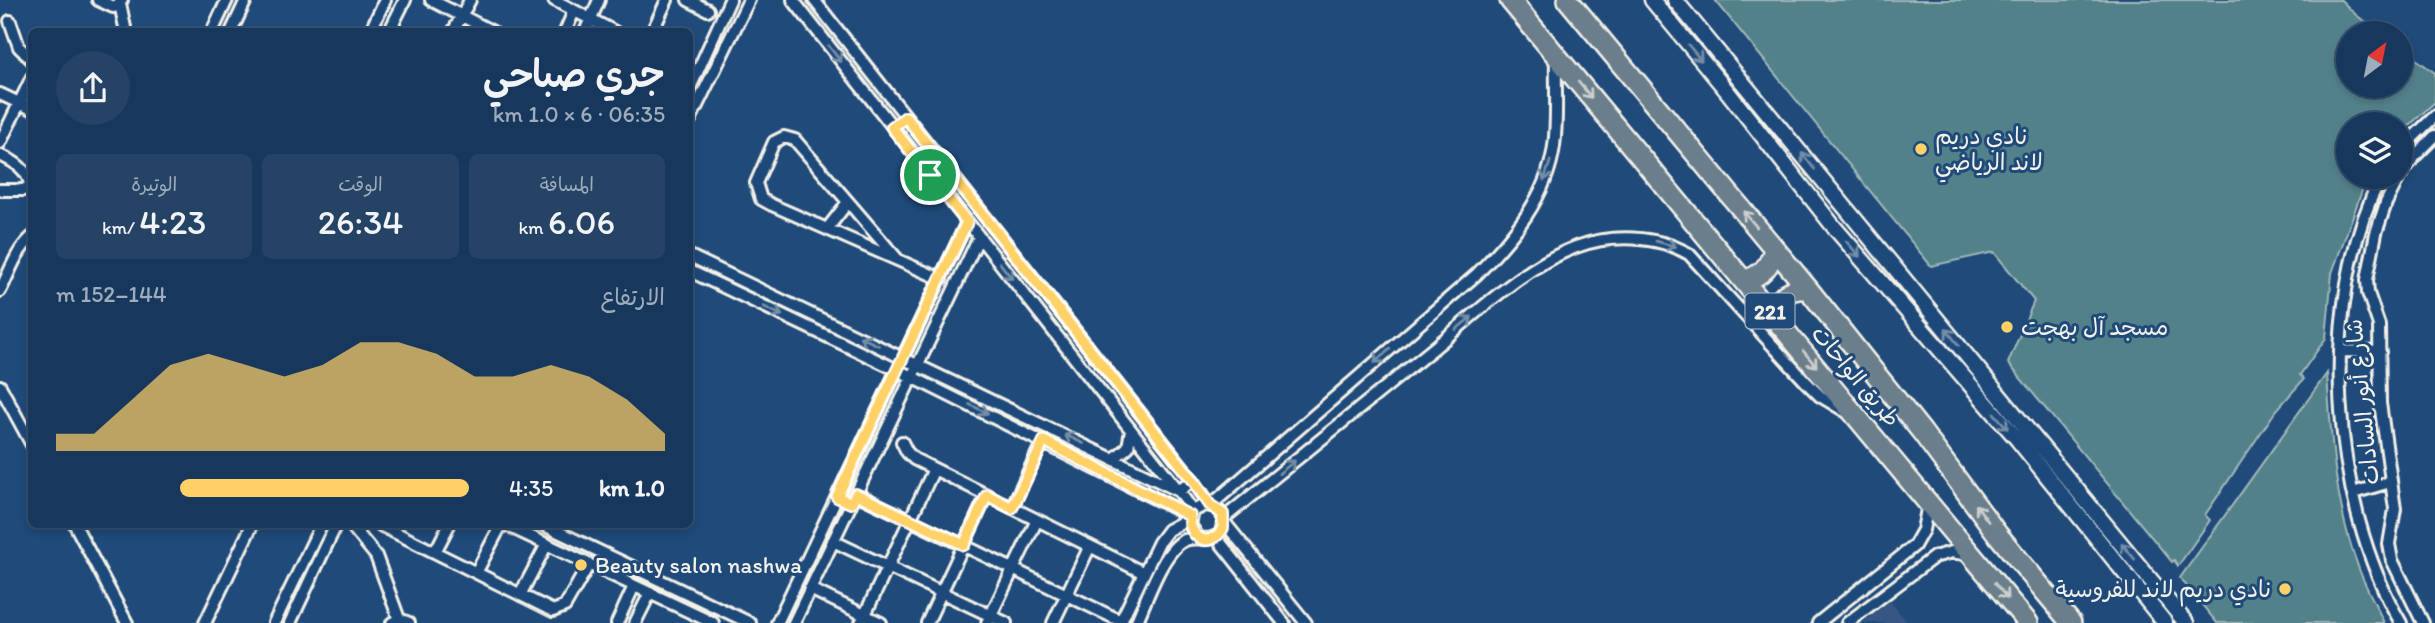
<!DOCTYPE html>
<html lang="ar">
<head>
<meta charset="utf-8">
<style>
  body { margin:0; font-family:Itim,"Playpen Sans Arabic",sans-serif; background:#244365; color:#f1f3f6; direction:rtl; height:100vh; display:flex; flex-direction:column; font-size:26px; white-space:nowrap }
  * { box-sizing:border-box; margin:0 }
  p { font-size:23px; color:#9eacbb }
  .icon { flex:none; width:38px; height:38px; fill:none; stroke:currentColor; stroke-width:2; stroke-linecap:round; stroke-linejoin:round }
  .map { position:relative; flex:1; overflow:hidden; direction:ltr }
  .sheet { position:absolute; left:28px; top:28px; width:665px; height:500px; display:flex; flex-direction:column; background:#17385c; border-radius:10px; box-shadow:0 4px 10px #0003,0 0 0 2px #365272; direction:rtl }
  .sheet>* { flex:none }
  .needle { width:46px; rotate:32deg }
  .fabs { position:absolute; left:2336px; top:21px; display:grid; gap:14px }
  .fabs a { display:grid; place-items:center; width:77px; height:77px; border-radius:50%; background:#17385c; box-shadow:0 4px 10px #0003,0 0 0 2px #365272; font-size:35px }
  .pin { position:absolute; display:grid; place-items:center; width:60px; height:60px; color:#fff; margin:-30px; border:4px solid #fff; border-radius:50%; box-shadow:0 2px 7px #0007 }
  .round { display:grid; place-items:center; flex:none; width:74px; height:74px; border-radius:37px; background:#244365 }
  .headline { display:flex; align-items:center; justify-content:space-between; height:119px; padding:0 28px }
  h1 { font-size:38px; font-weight:600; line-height:52px }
  .figures { display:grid; grid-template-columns:repeat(3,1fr); gap:10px; height:119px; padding:7px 28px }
  .figures div { display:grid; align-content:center; border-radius:10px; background:#244365; text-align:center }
  .figures b { font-size:35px; font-weight:600 }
  .figures small { font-size:19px; font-weight:400 }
  .figures p { font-size:19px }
  .chart { height:196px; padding:14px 28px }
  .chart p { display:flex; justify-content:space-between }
  .chart svg { width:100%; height:126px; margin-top:7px; fill:#ffd166; opacity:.7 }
  ul { padding:0 28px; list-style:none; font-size:23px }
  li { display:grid; grid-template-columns:112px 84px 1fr; align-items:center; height:52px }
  li i { height:18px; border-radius:9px; background:#ffd166 }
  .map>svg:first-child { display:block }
  .built { fill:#375784 }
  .green { fill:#52818a; stroke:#a3b9b9; stroke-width:2 }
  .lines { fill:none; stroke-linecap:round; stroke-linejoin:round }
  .street-casing { stroke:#f4f1e8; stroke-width:16 }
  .secondary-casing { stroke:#f4f1e8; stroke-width:19 }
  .highway-casing { stroke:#f4f1e8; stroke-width:24 }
  .street { stroke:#1f4a7a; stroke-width:10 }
  .secondary { stroke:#1f4a7a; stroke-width:14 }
  .highway { stroke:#6b7e8b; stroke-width:19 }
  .oneway { stroke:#748da6 }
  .oneway2 { stroke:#cbcecc }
  .route-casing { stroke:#fff; stroke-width:14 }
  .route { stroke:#ffd166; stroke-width:9 }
  .poi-dot { fill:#ffd166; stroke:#1f4a7a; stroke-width:2.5 }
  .labels { text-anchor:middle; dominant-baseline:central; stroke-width:6; stroke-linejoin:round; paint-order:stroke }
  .shield { fill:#1f4a7a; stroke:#b4bfc7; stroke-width:2 }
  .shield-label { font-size:21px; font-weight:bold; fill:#f4f1e8 }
  .poi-label { font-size:23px; fill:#f4f1e8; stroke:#1f4a7a; text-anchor:start }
  .street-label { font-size:23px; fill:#f4f1e8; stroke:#1f4a7a }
</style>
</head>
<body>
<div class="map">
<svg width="2435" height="623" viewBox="0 0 2435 623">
  <rect width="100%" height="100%" fill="#1f4a7a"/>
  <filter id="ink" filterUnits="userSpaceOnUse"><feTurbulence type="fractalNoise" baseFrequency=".0143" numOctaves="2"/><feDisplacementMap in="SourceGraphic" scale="14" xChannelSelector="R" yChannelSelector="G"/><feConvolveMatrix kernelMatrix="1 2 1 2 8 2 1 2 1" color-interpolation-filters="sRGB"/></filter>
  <g filter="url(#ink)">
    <path class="built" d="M1890,601L1908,623H1863Z"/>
    <path class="green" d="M1715,0H2341L2356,15L2381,33H2348V86H2401V48L2435,73V102L2401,133V124H2348V177H2367L2332,273L2326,338L2300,375L2304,379L2275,412L2205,515L2210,520L2178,566L2174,560L2172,562L2008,363L2034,301L1994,252L1931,266Z
      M2327,373C2331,439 2335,507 2359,569C2366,588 2376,605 2384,623H2217L2180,578Z"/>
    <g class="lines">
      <g class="street-casing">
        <path id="street" d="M98,0L113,7L118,5L122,0
          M431,0L493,32
          M554,0L615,32
          M688,0L708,10
          M793,0L1179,491L1193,511
          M814,0L1193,480L1210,505
          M120,4L126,32
          M10,21L19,47L32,60
          M212,32L227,0
          M231,32L246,0
          M370,32L385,0
          M389,32L405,0
          M453,32L470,0
          M565,32L574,11
          M585,32L599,0
          M652,32L667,0
          M690,88L730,0
          M0,94L32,109
          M690,120L749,0
          M0,143L32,77
          M2401,149L2435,116
          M0,155C13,161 28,169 30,185L24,190H0
          M2401,174L2416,155L2435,136
          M2381,177C2317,303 2330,502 2401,623
          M2399,177L2386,203L2376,233L2367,280L2368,293L2379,325L2380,403L2395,509L2389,544L2392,560L2423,623
          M827,229L848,202
          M690,256L1179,491L1193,480
          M898,260L795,140L784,137L774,142L756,183L761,199L772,205L941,279
          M690,271L912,377L1190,516
          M0,291C10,272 15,252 32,237
          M2340,351L2380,352
          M0,386L32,445
          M902,442L907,452L914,459L1144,573
          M1115,458L1128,447L1131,430
          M2353,493L2390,482
          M856,494L1121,621
          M1211,505L1477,274C1512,238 1547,198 1554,146C1558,118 1555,87 1556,58
          M1012,507L1043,441
          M1224,518C1294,461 1364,405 1434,348C1478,312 1523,267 1576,247C1611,234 1657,235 1689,254L1807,383L1820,396L1845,411
          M1225,523L1306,623
          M75,525L127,623
          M351,525L376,556L399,619
          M380,525L553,611L565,606L589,564
          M506,525L713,623
          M544,525L750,623
          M1216,537L1284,623
          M833,541L1006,623
          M435,552L449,525
          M476,573L501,525
          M810,589L881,623
          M520,595L547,544
          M205,623L252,525
          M274,623L321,525
          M290,623L336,525
          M392,623L399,619L409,623
          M617,623L634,586
          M635,623L650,593
          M777,623L967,222
          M794,623L979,237
          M861,623L934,469
          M927,623L987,495
          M987,623L1037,520
          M1053,623L1090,546
          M1120,623L1159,542L1168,530L1190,518
          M1136,623C1146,602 1163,549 1185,540C1198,535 1209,544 1221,533L1224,518L1216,507L1205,505L1193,511L1190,525L1198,537
          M1818,623L1914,546L1923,530L1928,504
          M1847,623L1934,557L1952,552L1968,555"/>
      </g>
      <g class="secondary-casing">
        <path id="secondary" d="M1652,0L1727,91L1834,227L2018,440L2165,623
          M1675,0L2186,623"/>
      </g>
      <g class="highway-casing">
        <path id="highway" d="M1510,0L2028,623
          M1568,0L1808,289L1922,432L1998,535L2071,623
          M1745,280C1762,276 1771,265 1774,248
          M1775,317C1777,297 1789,287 1808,289"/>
      </g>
      <use href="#street" class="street"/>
      <use href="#secondary" class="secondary"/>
      <use href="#highway" class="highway"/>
    </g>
    <defs><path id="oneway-shaft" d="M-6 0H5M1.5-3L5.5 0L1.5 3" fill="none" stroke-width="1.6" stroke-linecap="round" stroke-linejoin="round" transform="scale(1.75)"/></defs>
    <g class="oneway">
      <use href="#oneway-shaft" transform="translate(1695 53) rotate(50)"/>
      <use href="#oneway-shaft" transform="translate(835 54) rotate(52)"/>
      <use href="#oneway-shaft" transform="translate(1808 161) rotate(-129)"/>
      <use href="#oneway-shaft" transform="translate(1547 171) rotate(108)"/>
      <use href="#oneway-shaft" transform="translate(1666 244) rotate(16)"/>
      <use href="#oneway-shaft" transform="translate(1853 249) rotate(49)"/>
      <use href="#oneway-shaft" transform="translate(1006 271) rotate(52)"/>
      <use href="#oneway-shaft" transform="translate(773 311) rotate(25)"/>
      <use href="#oneway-shaft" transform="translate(1464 323) rotate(-39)"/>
      <use href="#oneway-shaft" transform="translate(1952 337) rotate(-129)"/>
      <use href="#oneway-shaft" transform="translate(869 341) rotate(-155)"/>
      <use href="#oneway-shaft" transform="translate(1382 356) rotate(139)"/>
      <use href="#oneway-shaft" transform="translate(979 409) rotate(26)"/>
      <use href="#oneway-shaft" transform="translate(2001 421) rotate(49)"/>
      <use href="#oneway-shaft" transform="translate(1074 439) rotate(-154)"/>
      <use href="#oneway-shaft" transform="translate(1287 467) rotate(-39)"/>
      <use href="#oneway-shaft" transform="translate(2128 551) rotate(-129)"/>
    </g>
    <g class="oneway2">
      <use href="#oneway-shaft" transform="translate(1585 90) rotate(50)"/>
      <use href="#oneway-shaft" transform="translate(1750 219) rotate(-130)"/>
      <use href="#oneway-shaft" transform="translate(1810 359) rotate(50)"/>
      <use href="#oneway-shaft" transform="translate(1982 513) rotate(-126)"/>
      <use href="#oneway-shaft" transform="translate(2001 591) rotate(50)"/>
    </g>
  </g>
  <g class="lines" filter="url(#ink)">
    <g class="route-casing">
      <path id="route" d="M906,117L1193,480L1210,505L1223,514V528C1211,550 1188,539 1190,516L1044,441L1012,508L987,495L964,545L856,494L851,503L837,497L967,222L892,127Z"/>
    </g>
    <use href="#route" class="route"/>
  </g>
  <g class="poi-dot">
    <circle cx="1921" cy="149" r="7"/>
    <circle cx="2007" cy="327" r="7"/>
    <circle cx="581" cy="565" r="7"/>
    <circle cx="2285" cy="589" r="7"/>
  </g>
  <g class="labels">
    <rect class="shield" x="1745.5" y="293.5" width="49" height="35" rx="5"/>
    <g class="shield-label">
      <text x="1770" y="311">221</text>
    </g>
    <g class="poi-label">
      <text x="1935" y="136">نادي دريم<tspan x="1935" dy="26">لاند الرياضي</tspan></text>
      <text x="2021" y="327">مسجد آل بهجت</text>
      <text x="595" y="565">Beauty salon nashwa</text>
      <text x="2271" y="589" text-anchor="end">نادي دريم لاند للفروسية</text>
    </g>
    <g class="street-label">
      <text transform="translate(1856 376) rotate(50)">طريق الواحات</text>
      <text transform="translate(2362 402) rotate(-96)">شارع أنور السادات</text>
    </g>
  </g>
</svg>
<div class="fabs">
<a><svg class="needle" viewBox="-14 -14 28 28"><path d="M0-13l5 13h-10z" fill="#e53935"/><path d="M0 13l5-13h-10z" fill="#9eacbb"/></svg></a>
<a><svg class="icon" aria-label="layers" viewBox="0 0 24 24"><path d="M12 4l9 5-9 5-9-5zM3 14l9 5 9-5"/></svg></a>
</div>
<div class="pin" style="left:930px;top:175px;background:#1e9e55"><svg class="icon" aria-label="arrive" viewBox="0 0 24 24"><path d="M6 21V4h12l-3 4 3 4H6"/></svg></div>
<section class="sheet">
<div class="headline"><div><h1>جري صباحي</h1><p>06:35 · 6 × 1.0 km</p></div><a class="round"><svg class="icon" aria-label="share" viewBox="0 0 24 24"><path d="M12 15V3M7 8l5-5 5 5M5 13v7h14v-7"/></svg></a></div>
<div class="figures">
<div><p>المسافة</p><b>6.06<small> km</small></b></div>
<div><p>الوقت</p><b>26:34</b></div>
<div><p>الوتيرة</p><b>4:23<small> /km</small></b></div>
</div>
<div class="chart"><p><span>الارتفاع</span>144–152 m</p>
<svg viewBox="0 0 160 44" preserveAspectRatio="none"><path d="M0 44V38L10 38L20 26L30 14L40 10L50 14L60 18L70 14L80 6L90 6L100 10L110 18L120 18L130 14L140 18L150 26L160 38V44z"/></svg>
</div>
<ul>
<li><b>1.0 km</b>4:35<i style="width:70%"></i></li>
</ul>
</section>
</div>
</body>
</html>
